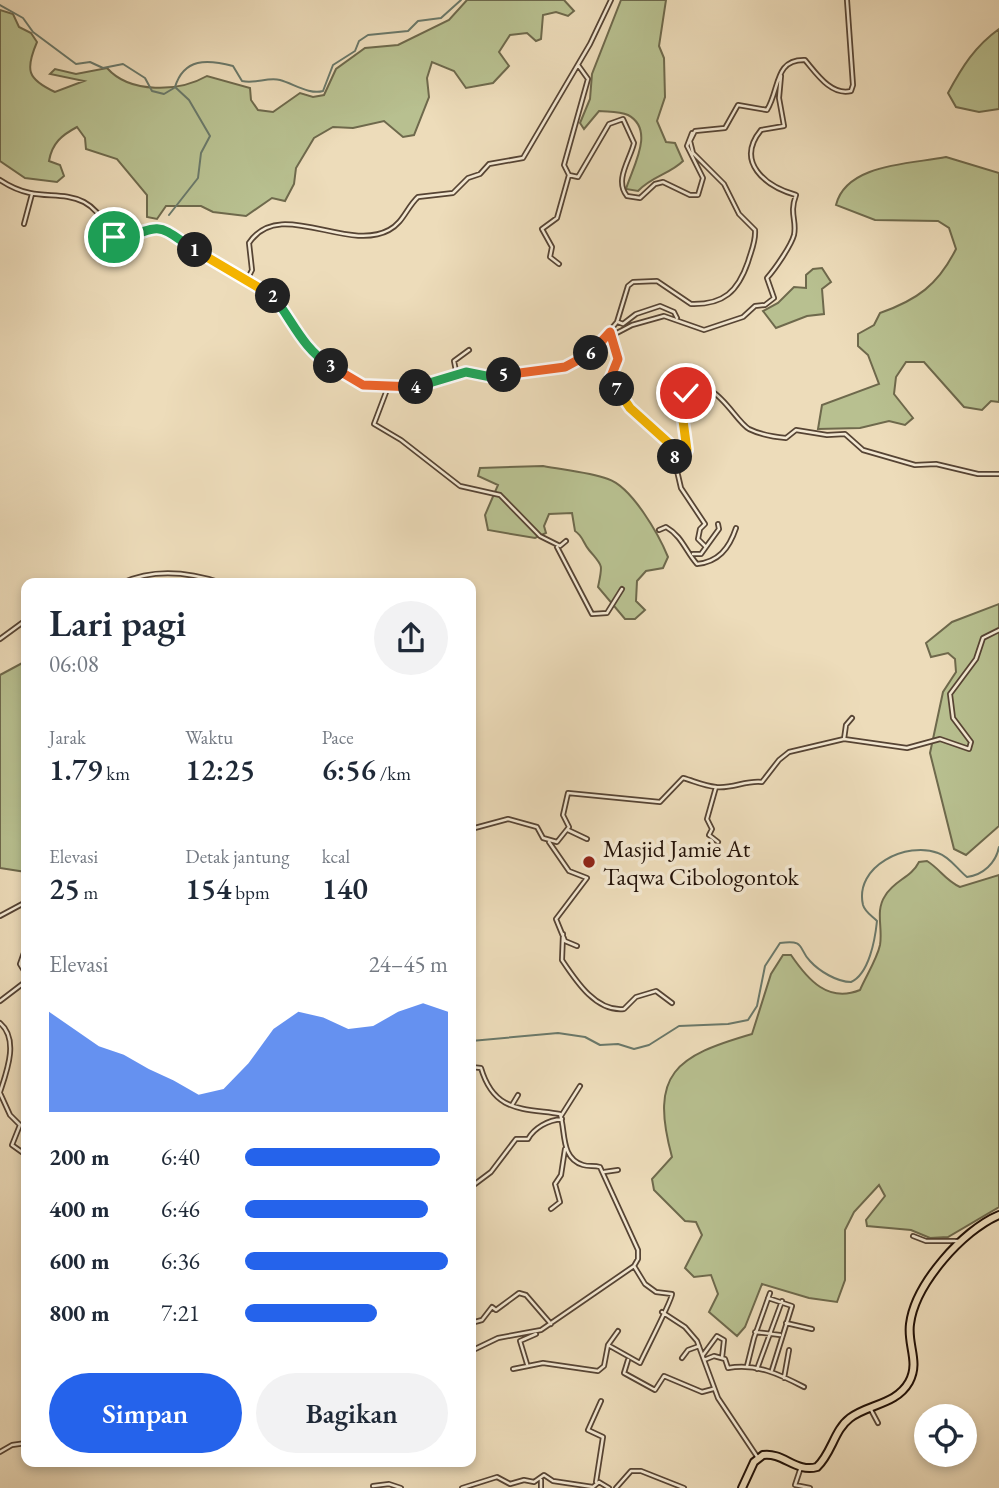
<!DOCTYPE html>
<html lang="id">
<head>
<meta charset="utf-8">
<style>
  body { margin:0; font-family:"EB Garamond",serif; background:#f2f2f3; color:#1f2937; height:100vh; display:flex; flex-direction:column; font-size:26px; white-space:nowrap }
  * { box-sizing:border-box; margin:0 }
  p { font-size:23px; color:#747a83 }
  .icon { flex:none; width:38px; height:38px; fill:none; stroke:currentColor; stroke-width:2; stroke-linecap:round; stroke-linejoin:round }
  .map { position:relative; flex:1; overflow:hidden }
  .side { position:absolute; left:21px; top:578px; width:455px; height:889px; display:flex; flex-direction:column; background:#fff; border-radius:14px; box-shadow:0 4px 10px #0003 }
  .side>* { flex:none }
  .tools { position:absolute; left:914px; top:1404px; display:grid; gap:14px }
  .tools a { display:grid; place-items:center; width:63px; height:63px; border-radius:50%; background:#fff; box-shadow:0 4px 10px #0003; font-size:35px }
  .pin { position:absolute; display:grid; place-items:center; width:60px; height:60px; color:#fff; margin:-30px; border:4px solid #fff; border-radius:50%; box-shadow:0 2px 7px #0007 }
  .km { position:absolute; width:35px; height:35px; margin:-18px; border-radius:50%; background:#222; color:#fff; font-size:19px; line-height:35px; text-align:center }
  .round { display:grid; place-items:center; flex:none; width:74px; height:74px; border-radius:37px; background:#f2f2f3 }
  .headline { display:flex; align-items:center; justify-content:space-between; height:119px; padding:0 28px }
  h1 { font-size:38px; font-weight:600; line-height:52px }
  .metrics { display:grid; grid-template-columns:repeat(3,1fr); gap:10px; height:119px; padding:7px 28px }
  .metrics div { display:grid; align-content:center }
  .metrics b { font-size:30px; font-weight:600 }
  .metrics small { font-size:19px; font-weight:400 }
  .metrics p { font-size:19px }
  .chart { height:196px; padding:14px 28px }
  .chart p { display:flex; justify-content:space-between }
  .chart svg { width:100%; height:126px; margin-top:7px; fill:#2563eb; opacity:.7 }
  .button { display:flex; gap:14px; margin-top:auto; padding:14px 28px }
  .button a { flex:1; height:80px; border-radius:42px; background:#2563eb; color:#fff; font-size:28px; font-weight:600; line-height:80px; text-align:center }
  .button a+a { background:#f2f2f3; color:#1f2937 }
  ul { padding:0 28px; list-style:none; font-size:23px }
  li { display:grid; grid-template-columns:112px 84px 1fr; align-items:center; height:52px }
  li i { height:18px; border-radius:9px; background:#2563eb }
  .map>svg:first-child { display:block }
  .green { fill:#b8c090; stroke:#6e694c; stroke-width:2 }
  .lines { fill:none; stroke-linecap:round; stroke-linejoin:round }
  .stream { stroke:#6a7869; stroke-width:2 }
  .street-casing { stroke:#564434; stroke-width:6 }
  .highway-casing { stroke:#231208; stroke-width:10 }
  .street { stroke:#f3e8d2; stroke-width:2.5 }
  .highway { stroke:#eddcba; stroke-width:6 }
  .split-1-casing { stroke:#fff; stroke-width:14 }
  .split-2-casing { stroke:#fff; stroke-width:14 }
  .split-3-casing { stroke:#fff; stroke-width:14 }
  .split-4-casing { stroke:#fff; stroke-width:14 }
  .split-5-casing { stroke:#fff; stroke-width:14 }
  .split-6-casing { stroke:#fff; stroke-width:14 }
  .split-7-casing { stroke:#fff; stroke-width:14 }
  .split-8-casing { stroke:#fff; stroke-width:14 }
  .split-9-casing { stroke:#fff; stroke-width:14 }
  .split-1 { stroke:#22a559; stroke-width:9 }
  .split-2 { stroke:#f5b400; stroke-width:9 }
  .split-3 { stroke:#22a559; stroke-width:9 }
  .split-4 { stroke:#f0652b; stroke-width:9 }
  .split-5 { stroke:#22a559; stroke-width:9 }
  .split-6 { stroke:#f0652b; stroke-width:9 }
  .split-7 { stroke:#f0652b; stroke-width:9 }
  .split-8 { stroke:#f5b400; stroke-width:9 }
  .split-9 { stroke:#f5b400; stroke-width:9 }
  .poi-dot { fill:#8f2418; stroke:#f3e8d2; stroke-width:2.5 }
  .labels { text-anchor:middle; dominant-baseline:central; stroke-width:7; stroke-linejoin:round; paint-order:stroke }
  .poi-label { font-size:24px; fill:#231208; stroke:#f3e8d2; text-anchor:start }
</style>
</head>
<body>
<div class="map">
<svg width="999" height="1488" viewBox="0 0 999 1488">
  <rect width="100%" height="100%" fill="#eddcba"/>
  <filter id="stains"><feTurbulence type="fractalNoise" baseFrequency=".00286" numOctaves="4"/><feColorMatrix values="0 0 0 0 .2 0 0 0 0 .09 0 0 0 0 .02 0 0 0 .5 -.17"/></filter>
  <radialGradient id="worn" r=".72"><stop offset=".6" stop-color="#630" stop-opacity="0"/><stop offset="1" stop-color="#630" stop-opacity=".3"/></radialGradient>
  <path class="green" d="M467,0H564L574,11L568,16L556,12L543,15L541,39L536,41L527,33L510,35L499,52L509,66L493,83L466,88L454,71L432,62L427,78L429,97L414,135L403,137L384,121L353,128L333,127L314,138L296,168L294,184L285,201L272,198L246,216L213,212L201,206H166L157,219L147,217V195L117,159L86,149L85,138L77,127C62,135 52,143 49,161L60,165L64,176L57,182L25,178L0,161V10L13,14L19,27L31,33L37,42C25,70 27,79 55,92L84,81L50,74L55,69L76,74L107,68C130,94 179,92 207,76L250,88L251,100L258,110L273,112L300,93L313,97L324,95L336,69L365,48L398,45L449,20Z
    M621,0H666L659,46L664,58L665,97L657,121L666,142L675,143L683,161C670,174 652,176 638,191L626,189C632,168 656,130 628,115C619,111 608,112 599,111L584,129L580,123L590,99L592,74Z
    M999,29V109L979,112L956,107L948,93C962,67 975,46 999,29Z
    M946,157L999,173V402L991,401L982,410L964,407L924,362H906L896,377L894,394L913,418L905,425L889,421L860,428L818,429L822,405L879,384L868,355L858,346V334L874,325L880,313C917,300 938,285 956,249L949,228L938,221L875,220L836,205C846,163 913,164 946,157Z
    M822,268L831,282L822,289L824,314L807,316L776,328L763,311L778,303L794,287L806,288V275L813,269Z
    M543,466C564,470 588,472 608,479C632,487 659,535 668,557L663,568L646,571L637,581L636,601L645,610L635,619H625L598,587C603,563 603,567 589,550C583,543 583,536 575,531L572,513L549,514L544,526L546,533L535,538L488,530L485,515L498,485L478,476L480,468Z
    M999,604V826L966,855L954,849L930,753L943,692L956,672L955,659L948,653L931,657L926,643L952,622Z
    M26,661V872L0,868V675Z
    M927,861C940,869 945,880 960,887L999,875V1207L948,1237L930,1238L911,1230L867,1226L866,1220L885,1196L879,1185L854,1212L845,1230V1280L837,1302L809,1298L762,1284L745,1327L737,1336L709,1312L718,1294L711,1275L694,1277L685,1268L702,1235L696,1222L685,1221L654,1190L652,1179L672,1157C649,1073 676,1056 752,1034L771,974L783,955H791C808,980 828,1003 860,990C866,976 877,959 880,945C883,928 875,911 885,896C894,880 911,878 919,862Z"/>
  <g class="lines">
    <path class="stream" d="M0,5L23,18L33,32L76,64L90,62L103,68L123,64L145,78L152,91L164,94L174,88
      M169,215L198,178L201,153L210,136L189,100L175,87C184,58 207,59 233,66L242,81C256,84 267,77 280,80C294,84 310,95 323,91L333,65L355,51L359,41L368,35L408,31L418,21L441,18L461,0
      M471,1041L558,1033L585,1037L600,1045L618,1044L634,1049L649,1045L679,1026L728,1024L748,1020L757,1006L765,966L780,943C806,939 798,949 810,961C819,971 837,982 851,982C869,974 875,940 877,921C872,916 865,912 863,905C854,866 907,841 938,853C950,857 957,869 967,877C983,875 996,863 999,847"/>
    <g class="street-casing">
      <path id="street" d="M578,65L588,79L564,165L569,175L578,177L609,124L623,119L634,143C630,160 614,180 627,196L640,198L655,184L663,182L690,195H698L703,178L687,146L692,133
        M0,180C9,186 20,191 30,193C49,197 66,193 84,202C103,212 108,235 121,240L149,228L163,229L229,273L271,294L296,334L318,358L363,385L374,387H417L466,372L496,378L574,364L590,354L617,322L628,286L633,282L657,281L691,304C724,305 738,291 748,262C751,251 756,242 755,230L739,214L724,184L693,153L690,141L695,131L725,128L738,105L767,110C780,89 774,59 805,60C816,73 831,96 851,91L853,85L847,0
        M24,224L32,194
        M559,264L550,257L552,247L542,229L557,218L569,175
        M247,280L252,270L249,243C279,197 347,253 389,230C403,223 407,207 418,197L453,193L468,178L480,174L489,164L523,158L590,44L611,0
        M618,322L623,324L636,314L660,306L674,312L677,318
        M611,335L617,359L611,383L630,408L671,445L681,488L705,524L700,529L698,539L706,547L719,529L718,524
        M611,336L632,325L664,316L704,330L743,317L755,306L765,305L774,298L767,278C775,269 791,246 794,235C797,220 789,214 796,195C765,186 735,162 761,130L784,126L779,98L781,76
        M457,376L454,361L469,350
        M388,387L374,424L401,440L460,486L500,495L540,536L560,546L566,541
        M676,465L687,450L682,413L684,396C712,368 733,420 749,429C759,434 775,437 786,438L796,430L827,435L845,434L863,450L915,465L936,464L978,474H999
        M659,530L666,527C682,536 686,552 697,564C718,562 729,549 736,528
        M557,547L592,614L607,613L622,589
        M693,554H701L706,547
        M122,583C154,568 189,572 222,583
        M0,639L26,620
        M844,739L846,725L852,718
        M716,787L707,819L712,829L709,835L718,842
        M471,829L508,819L537,827L543,838L557,842L569,827L563,815L568,793L660,802L683,778C694,781 704,786 716,787C732,789 746,780 762,782L779,760L789,752L844,739L907,748L940,739L969,749L971,742L953,718L950,694L976,659L983,638L999,630
        M568,830L587,839
        M549,842L569,871L587,878L556,919L565,941L577,946
        M0,916L26,902
        M563,934L562,960C576,981 596,1012 624,1009L636,997L656,991L672,1003
        M0,1001L25,982L26,974L20,964L26,947
        M0,1023C19,1039 7,1071 0,1092
        M471,1067L481,1068C494,1112 521,1108 560,1114C566,1131 560,1158 583,1165C589,1167 594,1165 600,1167L638,1250V1259L634,1266L645,1284L656,1292L672,1294C672,1300 645,1352 640,1363L608,1345
        M0,1093L10,1115L20,1125L12,1145L26,1155
        M512,1105L518,1095
        M561,1116L580,1086
        M604,1172L618,1170
        M471,1187L491,1172L516,1139H528C534,1128 548,1120 562,1119
        M551,1209L560,1202L555,1184L561,1175L565,1149
        M913,1236L926,1241H960
        M768,1298L792,1306L772,1370
        M662,1312L685,1327L697,1341L718,1398L758,1458
        M471,1323L482,1320L492,1307L496,1310L519,1293L526,1295L551,1324
        M786,1323L812,1329
        M755,1332L780,1335
        M471,1351L498,1338L541,1330L634,1266
        M703,1355L717,1336L724,1340L722,1358
        M682,1358L688,1350L699,1346
        M628,1360L624,1373L655,1390L664,1376L702,1392L713,1389
        M704,1360L714,1356L725,1359L728,1368C756,1363 779,1374 804,1387
        M527,1364L520,1341L536,1334
        M747,1366L754,1338L770,1293
        M513,1369L543,1363L598,1371L604,1366L608,1345L618,1331
        M757,1369L782,1301
        M784,1378L789,1350
        M870,1408L878,1423
        M0,1452L12,1445L26,1443
        M801,1467L795,1485L810,1488
        M541,1480V1488
        M596,1482L603,1437L588,1430L601,1401
        M373,1486L389,1484L401,1488
        M462,1488L497,1477L510,1484L524,1480L534,1482L544,1475L553,1481L593,1487L599,1482L609,1488
        M616,1488L631,1471H641L684,1488"/>
    </g>
    <g class="highway-casing">
      <path id="highway" d="M742,1488L754,1462L763,1455C783,1452 796,1473 817,1467C832,1453 834,1430 850,1418C868,1404 896,1405 909,1382C920,1362 907,1345 910,1324C915,1284 963,1230 999,1215"/>
    </g>
    <use href="#street" class="street"/>
    <use href="#highway" class="highway"/>
  </g>
  <g class="lines">
    <g class="split-1-casing">
      <path id="split-1" d="M114,237L124,240C163,221 160,227 195,250"/>
    </g>
    <g class="split-2-casing">
      <path id="split-2" d="M195,250L273,296"/>
    </g>
    <g class="split-3-casing">
      <path id="split-3" d="M273,296C293,321 302,348 331,366"/>
    </g>
    <g class="split-4-casing">
      <path id="split-4" d="M331,366L363,385L416,387"/>
    </g>
    <g class="split-5-casing">
      <path id="split-5" d="M416,387L466,372L496,378L504,375"/>
    </g>
    <g class="split-6-casing">
      <path id="split-6" d="M504,375L565,367L591,353"/>
    </g>
    <g class="split-7-casing">
      <path id="split-7" d="M591,353L610,332L618,359L610,379L617,389"/>
    </g>
    <g class="split-8-casing">
      <path id="split-8" d="M617,389L630,408L671,445L675,457"/>
    </g>
    <g class="split-9-casing">
      <path id="split-9" d="M675,457L676,465L687,450L682,413L686,393"/>
    </g>
    <use href="#split-1" class="split-1"/>
    <use href="#split-2" class="split-2"/>
    <use href="#split-3" class="split-3"/>
    <use href="#split-4" class="split-4"/>
    <use href="#split-5" class="split-5"/>
    <use href="#split-6" class="split-6"/>
    <use href="#split-7" class="split-7"/>
    <use href="#split-8" class="split-8"/>
    <use href="#split-9" class="split-9"/>
  </g>
  <circle class="poi-dot" cx="589" cy="862" r="7"/>
  <g class="labels">
    <g class="poi-label">
      <text x="603" y="848">Masjid Jamie At<tspan x="603" dy="28">Taqwa Cibologontok</tspan></text>
    </g>
  </g>
  <rect width="100%" height="100%" filter="url(#stains)"/>
  <rect width="100%" height="100%" fill="url(#worn)"/>
</svg>
<div class="tools">
<a><svg class="icon" aria-label="locate" viewBox="0 0 24 24"><circle cx="12" cy="12" r="6"/><path d="M12 2v4M12 18v4M2 12h4M18 12h4"/></svg></a>
</div>
<div class="pin" style="left:114px;top:237px;background:#1e9e55"><svg class="icon" aria-label="arrive" viewBox="0 0 24 24"><path d="M6 21V4h12l-3 4 3 4H6"/></svg></div>
<div class="pin" style="left:686px;top:393px;background:#d93025"><svg class="icon" aria-label="check" viewBox="0 0 24 24"><path d="M5 12l5 5 9-10"/></svg></div>
<b class="km" style="left:195px;top:250px">1</b>
<b class="km" style="left:273px;top:296px">2</b>
<b class="km" style="left:331px;top:366px">3</b>
<b class="km" style="left:416px;top:387px">4</b>
<b class="km" style="left:504px;top:375px">5</b>
<b class="km" style="left:591px;top:353px">6</b>
<b class="km" style="left:617px;top:389px">7</b>
<b class="km" style="left:675px;top:457px">8</b>
<section class="side">
<div class="headline"><div><h1>Lari pagi</h1><p>06:08</p></div><a class="round"><svg class="icon" aria-label="share" viewBox="0 0 24 24"><path d="M12 15V3M7 8l5-5 5 5M5 13v7h14v-7"/></svg></a></div>
<div class="metrics">
<div><p>Jarak</p><b>1.79<small> km</small></b></div>
<div><p>Waktu</p><b>12:25</b></div>
<div><p>Pace</p><b>6:56<small> /km</small></b></div>
</div>
<div class="metrics">
<div><p>Elevasi</p><b>25<small> m</small></b></div>
<div><p>Detak jantung</p><b>154<small> bpm</small></b></div>
<div><p>kcal</p><b>140</b></div>
</div>
<div class="chart"><p><span>Elevasi</span>24–45 m</p>
<svg viewBox="0 0 160 44" preserveAspectRatio="none"><path d="M0 44V9L10 15L20 21L30 24L40 29L50 33L60 38L70 36L80 27L90 15L100 9L110 11L120 15L130 14L140 9L150 6L160 9V44z"/></svg>
</div>
<ul>
<li><b>200 m</b>6:40<i style="width:96%"></i></li>
<li><b>400 m</b>6:46<i style="width:90%"></i></li>
<li><b>600 m</b>6:36<i style="width:100%"></i></li>
<li><b>800 m</b>7:21<i style="width:65%"></i></li>
</ul>
<div class="button"><a>Simpan</a><a>Bagikan</a></div>
</section>
</div>
</body>
</html>
